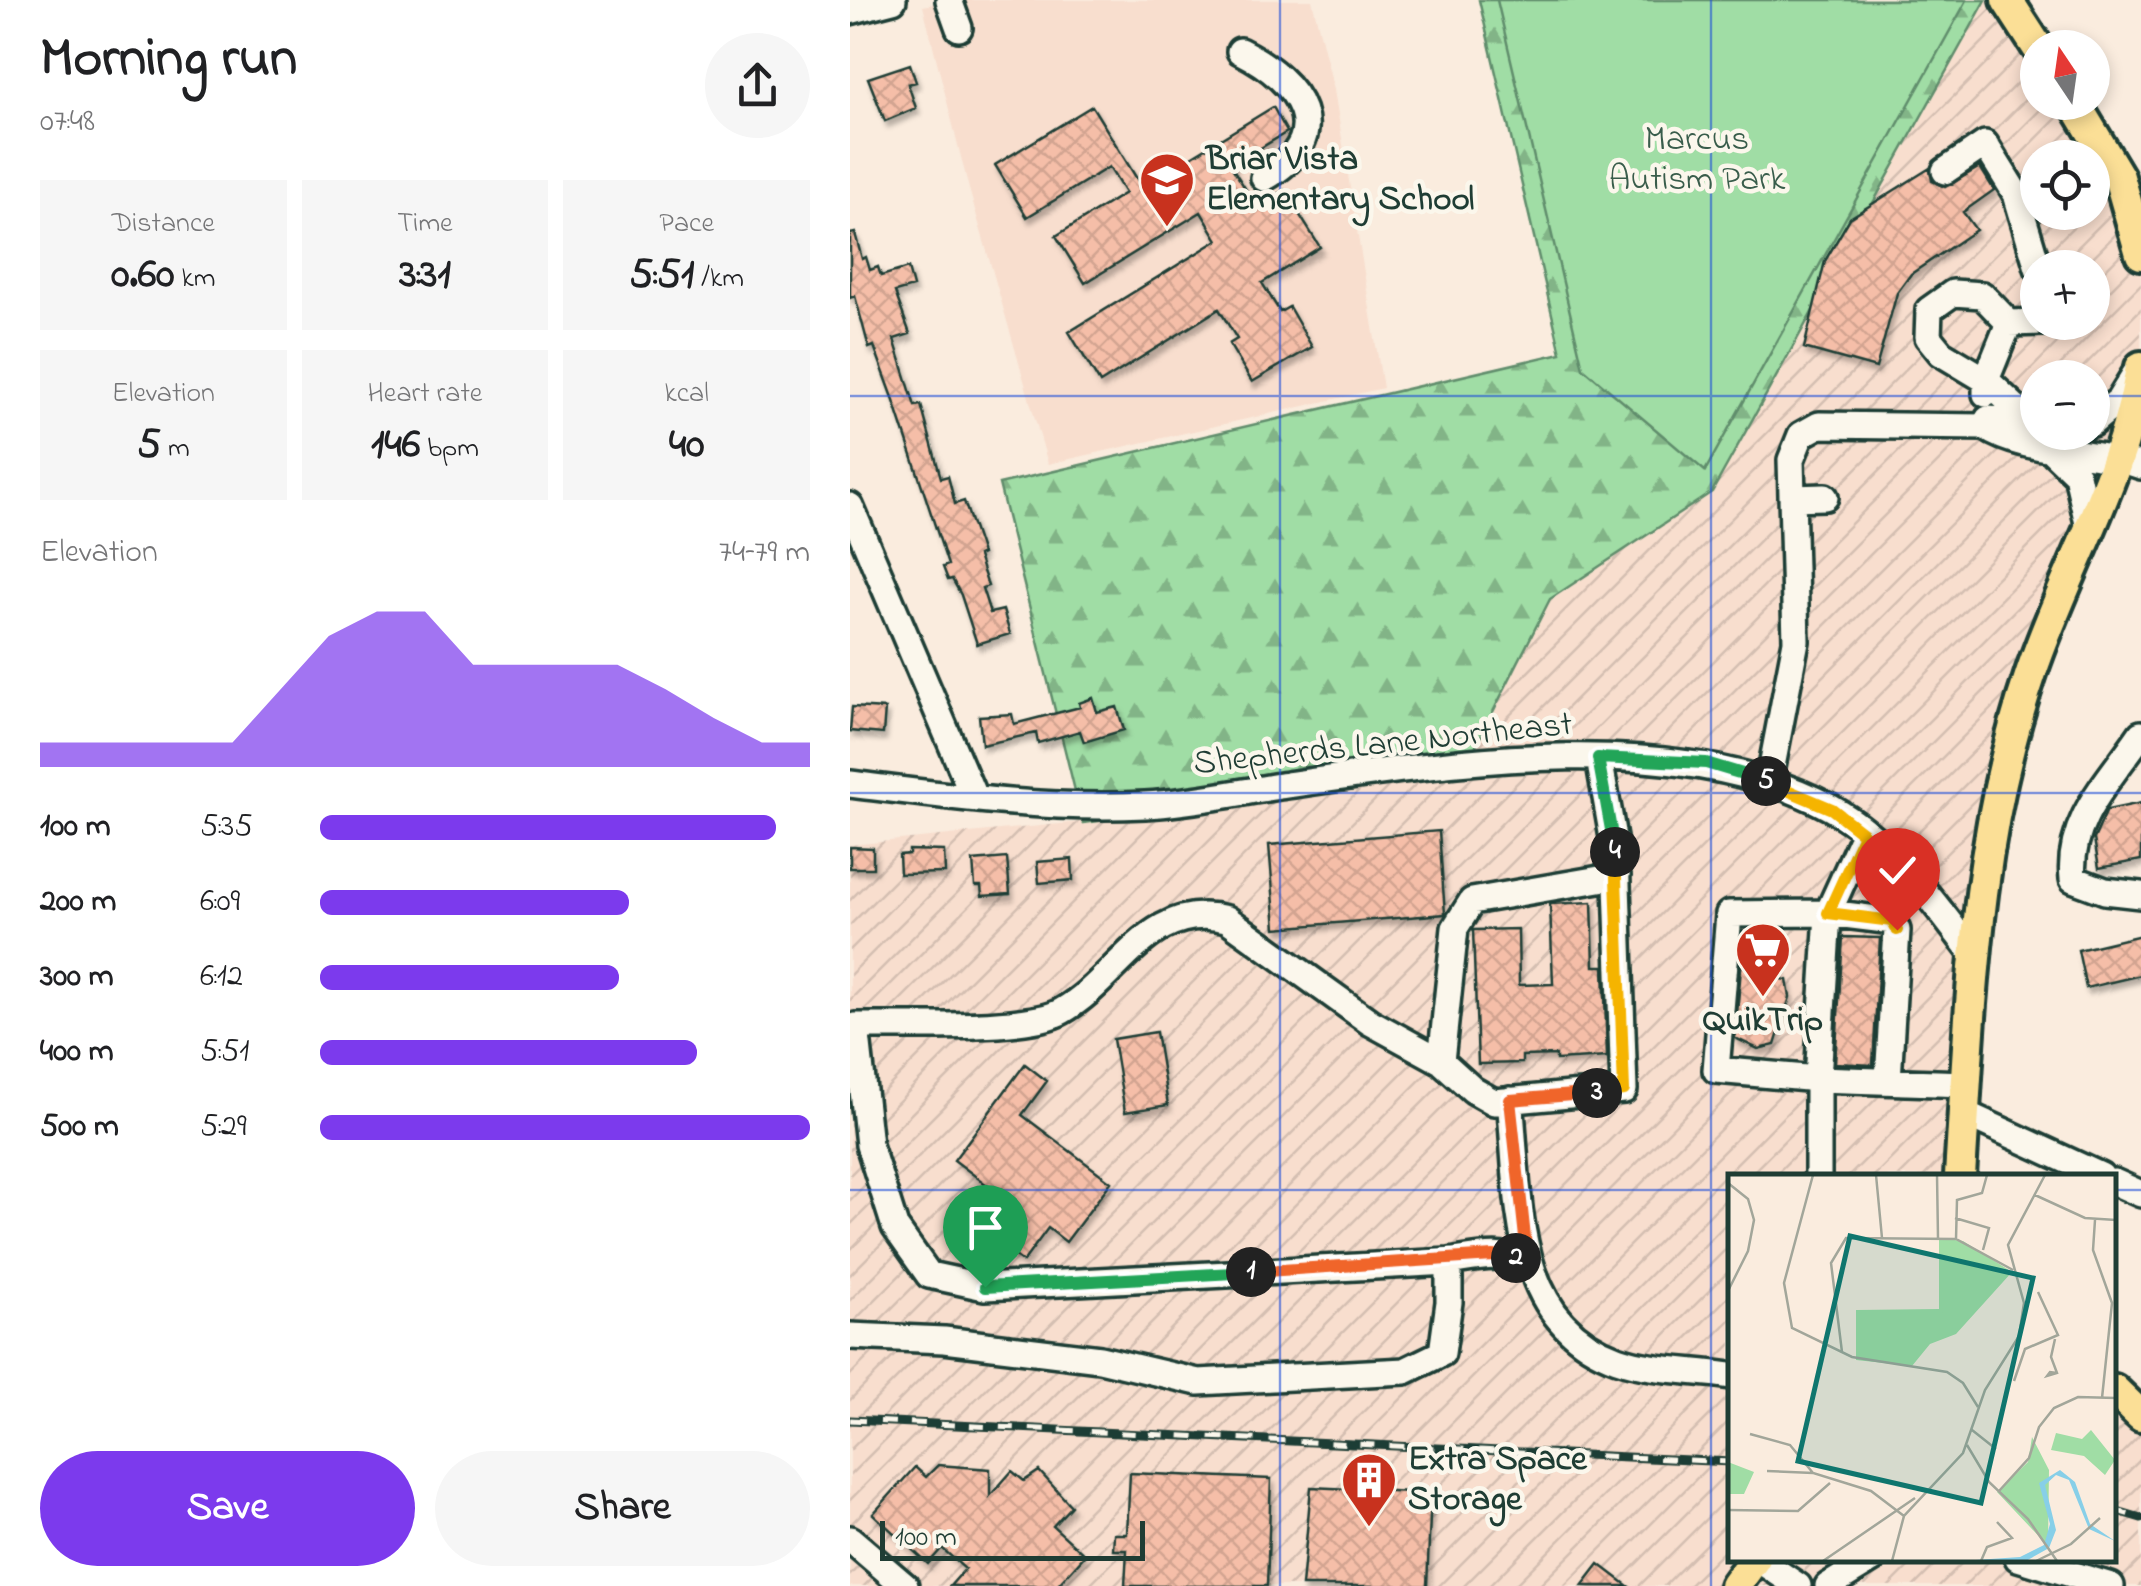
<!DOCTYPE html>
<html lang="en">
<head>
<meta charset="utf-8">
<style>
  body { margin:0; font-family:"Indie Flower",sans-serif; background:#f6f6f6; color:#202124; height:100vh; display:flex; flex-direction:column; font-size:38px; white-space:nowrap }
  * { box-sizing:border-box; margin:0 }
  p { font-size:32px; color:#757577 }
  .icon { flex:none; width:55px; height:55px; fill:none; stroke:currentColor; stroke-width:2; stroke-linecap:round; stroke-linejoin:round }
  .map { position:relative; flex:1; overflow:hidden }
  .drawer { display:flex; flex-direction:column; background:#fff; width:850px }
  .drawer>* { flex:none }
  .needle { width:65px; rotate:347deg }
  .controls { position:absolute; left:1170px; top:30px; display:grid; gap:20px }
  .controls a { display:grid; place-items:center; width:90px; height:90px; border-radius:50%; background:#fff; box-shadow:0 5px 15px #0003; font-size:50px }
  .scale { position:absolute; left:30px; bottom:25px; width:265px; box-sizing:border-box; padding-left:10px; border:5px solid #1f3d34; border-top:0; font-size:28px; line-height:35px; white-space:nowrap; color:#1f3d34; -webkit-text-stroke:8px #fbf7ec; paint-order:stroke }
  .pin { position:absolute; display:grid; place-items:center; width:85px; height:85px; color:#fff; margin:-102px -42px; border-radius:50% 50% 50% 0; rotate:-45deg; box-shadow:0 0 10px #0007 }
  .pin .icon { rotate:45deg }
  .km { position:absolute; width:50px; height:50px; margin:-25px; border-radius:50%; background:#222; color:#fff; font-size:28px; line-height:50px; text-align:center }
  .round { display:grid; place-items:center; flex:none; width:105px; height:105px; border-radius:52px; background:#f6f6f6 }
  .overview { display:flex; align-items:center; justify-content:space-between; height:170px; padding:0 40px }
  h1 { font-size:55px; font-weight:800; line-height:75px }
  .figures { display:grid; grid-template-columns:repeat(3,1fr); gap:15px; height:170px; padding:10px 40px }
  .figures div { display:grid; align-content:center; border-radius:0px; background:#f6f6f6; text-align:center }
  .figures b { font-size:42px; font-weight:800 }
  .figures small { font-size:28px; font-weight:400 }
  .figures p { font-size:28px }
  .chart { height:280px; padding:20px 40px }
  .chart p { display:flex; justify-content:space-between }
  .chart svg { width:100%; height:180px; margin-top:10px; fill:#7c3aed; opacity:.7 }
  .button { display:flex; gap:20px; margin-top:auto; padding:20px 40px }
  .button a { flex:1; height:115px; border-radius:60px; background:#7c3aed; color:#fff; font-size:40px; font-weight:800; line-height:115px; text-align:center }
  .button a+a { background:#f6f6f6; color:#202124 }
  ul { padding:0 40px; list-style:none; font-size:32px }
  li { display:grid; grid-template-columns:160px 120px 1fr; align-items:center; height:75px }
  li i { height:25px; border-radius:12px; background:#7c3aed }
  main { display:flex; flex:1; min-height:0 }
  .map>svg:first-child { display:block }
  .built { fill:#f8dece }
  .industrial { fill:url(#industrial-furrows); fill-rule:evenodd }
  .forest { fill:url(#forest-firs); stroke:#608d6c; stroke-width:2.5 }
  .green { fill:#a0dda5; stroke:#608d6c; stroke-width:2.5 }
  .building { fill:url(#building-cross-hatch); stroke:#1f3d34; stroke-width:2.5; filter:url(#shadow) }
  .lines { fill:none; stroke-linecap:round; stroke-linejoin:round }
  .minor-casing { stroke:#1f3d34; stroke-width:32 }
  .major-casing { stroke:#1f3d34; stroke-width:38 }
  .minor { stroke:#fbf7ec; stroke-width:25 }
  .major { stroke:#fbdf96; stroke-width:30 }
  .rail-casing { stroke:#1f3d34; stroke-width:9 }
  .rail { stroke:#fbf7ec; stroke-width:5; stroke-dasharray:15; stroke-linecap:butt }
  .split-1-casing { stroke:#fff; stroke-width:20 }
  .split-2-casing { stroke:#fff; stroke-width:20 }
  .split-3-casing { stroke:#fff; stroke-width:20 }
  .split-4-casing { stroke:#fff; stroke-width:20 }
  .split-5-casing { stroke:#fff; stroke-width:20 }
  .split-6-casing { stroke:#fff; stroke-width:20 }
  .split-1 { stroke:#22a559; stroke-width:12 }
  .split-2 { stroke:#f0652b; stroke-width:12 }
  .split-3 { stroke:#f0652b; stroke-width:12 }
  .split-4 { stroke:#f5b400; stroke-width:12 }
  .split-5 { stroke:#22a559; stroke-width:12 }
  .split-6 { stroke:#f5b400; stroke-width:12 }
  .grid { fill:none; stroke:#1d4ed8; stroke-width:2.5; stroke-opacity:0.55 }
  .labels { text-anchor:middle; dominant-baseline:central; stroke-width:9; stroke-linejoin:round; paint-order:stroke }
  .park-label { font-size:35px; fill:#395d4b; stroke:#fbf7ec }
  .poi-label { font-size:35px; font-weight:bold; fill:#1f3d34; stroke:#fbf7ec; text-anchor:start }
  .street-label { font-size:35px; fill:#1f3d34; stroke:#fbf7ec }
  .inset-road { fill:none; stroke:#a2a69a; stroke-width:2.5 }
  .view { fill:#0f766e; fill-opacity:0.15; stroke:#0f766e; stroke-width:5 }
  .inset-edge { fill:none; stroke:#1f3d34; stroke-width:5 }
</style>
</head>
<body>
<main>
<section class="drawer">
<div class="overview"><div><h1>Morning run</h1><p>07:48</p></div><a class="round"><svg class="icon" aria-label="share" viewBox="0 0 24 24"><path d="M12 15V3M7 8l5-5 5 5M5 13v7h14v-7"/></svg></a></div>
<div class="figures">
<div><p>Distance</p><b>0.60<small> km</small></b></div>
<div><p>Time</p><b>3:31</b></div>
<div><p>Pace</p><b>5:51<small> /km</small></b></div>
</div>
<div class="figures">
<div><p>Elevation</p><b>5<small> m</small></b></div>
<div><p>Heart rate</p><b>146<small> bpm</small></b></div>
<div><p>kcal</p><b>40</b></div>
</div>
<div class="chart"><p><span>Elevation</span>74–79 m</p>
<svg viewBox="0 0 160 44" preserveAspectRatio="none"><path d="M0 44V38L10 38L20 38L30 38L40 38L50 25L60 12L70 6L80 6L90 19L100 19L110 19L120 19L130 25L140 32L150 38L160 38V44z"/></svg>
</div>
<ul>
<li><b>100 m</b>5:35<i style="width:93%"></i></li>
<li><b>200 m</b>6:09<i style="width:63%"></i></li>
<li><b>300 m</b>6:12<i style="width:61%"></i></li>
<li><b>400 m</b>5:51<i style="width:77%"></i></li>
<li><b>500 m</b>5:29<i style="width:100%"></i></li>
</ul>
<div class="button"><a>Save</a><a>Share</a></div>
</section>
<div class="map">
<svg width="1291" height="1586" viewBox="0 0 1291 1586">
  <defs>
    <pattern id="industrial-furrows" width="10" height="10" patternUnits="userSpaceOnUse" patternTransform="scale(2.5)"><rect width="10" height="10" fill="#f8dece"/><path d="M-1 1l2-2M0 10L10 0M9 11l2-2" fill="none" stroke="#d4bfb2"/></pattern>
    <pattern id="forest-firs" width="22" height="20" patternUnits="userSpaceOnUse" patternTransform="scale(2.5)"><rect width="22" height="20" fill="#a0dda5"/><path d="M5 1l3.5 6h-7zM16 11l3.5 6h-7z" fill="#82b487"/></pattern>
    <pattern id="building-cross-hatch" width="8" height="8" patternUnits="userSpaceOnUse" patternTransform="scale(2.5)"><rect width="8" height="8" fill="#f5bea8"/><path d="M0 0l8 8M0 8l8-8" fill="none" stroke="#d2a491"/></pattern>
    <filter id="shadow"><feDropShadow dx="3" dy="5.5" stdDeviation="2.5" flood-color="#0004"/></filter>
  </defs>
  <rect width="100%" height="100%" fill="#faecde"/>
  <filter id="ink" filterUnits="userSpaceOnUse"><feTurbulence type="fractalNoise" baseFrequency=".01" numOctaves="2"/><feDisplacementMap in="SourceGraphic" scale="20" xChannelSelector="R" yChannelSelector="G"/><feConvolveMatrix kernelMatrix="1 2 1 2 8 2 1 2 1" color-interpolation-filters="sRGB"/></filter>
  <g filter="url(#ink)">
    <path class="built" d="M102,0H462L484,90L533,388L198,464L119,189L73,6Z"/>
    <path class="industrial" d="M1136,0H1149L1188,48V102L1233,103L1291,208V406L1138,805L1119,1176H881V1558H1264V1403L1291,1430V1586H0V845L330,812L612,773L700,599L862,492ZM1188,158H1242V212H1188ZM1188,268H1242V322H1188ZM1188,378H1242V432H1188Z"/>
    <path class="forest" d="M629,0H1136L862,492L700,599L612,773L233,823L149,484L711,353Z"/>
    <path class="green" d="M647,0H1117L855,471L733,368Z"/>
    <path class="building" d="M60,64L66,82L58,84L66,108L35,121L18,78Z
      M242,106L292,187L423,107L437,132L381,166L407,207L434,190L470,247L412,283L430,312L439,307L462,347L402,382L379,344L387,339L369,309L250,383L219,332L368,240L351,212L235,283L206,236L275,193L259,167L177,217L145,165Z
      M1130,167L1144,190L1113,212L1126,230L1061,274L1047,293L1026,368L954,348L975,261L1000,218L1080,168L1082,181L1095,187Z
      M5,233L12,259L16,257L20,270L28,267L31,276L58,268L63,287L45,292L60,334L44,339L65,406L71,405L91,478L98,476L105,504L114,501L132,554L128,556L138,586L132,588L140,613L153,610L160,634L127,644L111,595L102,579L98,580L93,567L98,565L42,395L24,346L19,348L5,296L0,298V234Z
      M243,698L247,712L267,707L274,730L234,742L230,731L188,743L186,733L132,745L129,716L162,714L164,724L230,707L229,703Z
      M2,707L35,709L33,734L0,731Z
      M1291,803V860L1249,868L1244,839L1257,810Z
      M589,831L595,914L426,928L419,845Z
      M0,847L23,848V868H0Z
      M59,850L94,851L95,873L50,874L49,855L59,854Z
      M157,858L160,894L132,896L131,886H125L123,861Z
      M222,859L223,880L189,883L187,862Z
      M742,902L744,966H754L757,1057L706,1060V1055L672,1056V1063L628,1064L623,930L668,929L669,985L703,984L700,904Z
      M1291,935V975L1236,988L1228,950Z
      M993,937L1030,938L1023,1065L985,1063Z
      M910,950L931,957V979L937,980L940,997L925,1045L908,1049L885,1038L892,956Z
      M306,1032L318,1105L275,1112L263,1039Z
      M175,1064L197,1081L172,1115L261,1182L216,1242L198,1228L173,1262L113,1217L137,1185L104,1160Z
      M88,1465L140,1469V1496L162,1471L174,1481L189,1471L221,1506L203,1526L235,1555L207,1586H100L115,1569L92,1548L78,1564L23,1514L65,1467L76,1477Z
      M280,1473L421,1479L417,1586H275L277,1550H263L264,1534H277Z
      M461,1487L581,1493L577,1586H452Z
      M749,1564L778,1586H732Z"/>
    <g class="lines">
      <g class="minor-casing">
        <path id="minor" d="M99,0L109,28
          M0,11L43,0
          M390,51C450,81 489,136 414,178
          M1095,171L1135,144L1166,194L1188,268
          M1136,394V380L1159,323
          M1180,421L1136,380L1091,353L1078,337L1079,310L1103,293L1132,295L1159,323L1193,322
          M1242,423L1269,400L1285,374
          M1135,427C1172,453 1247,450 1291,466
          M1200,449L1227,475L1239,528
          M942,498L975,497
          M0,506L124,797
          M1291,734C1260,780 1217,820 1223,879L1255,891L1291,895
          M919,782L946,641L941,460L951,435L969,425L1135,427L1138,419L1188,423
          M0,784C97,796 197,810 295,805C339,803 385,793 430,786C595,762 829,725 981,808C1042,842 1082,900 1123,954
          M1014,834L978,913L968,1079L1116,1084
          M6,1026L19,1145L45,1227L79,1275L135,1287L599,1262
          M0,1031L6,1026C50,1025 178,1031 212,1011C271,977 299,900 377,919L520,1022L591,1061L623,1090L644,1102L774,1090L766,855L749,758
          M591,1061L605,928L622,901L767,876
          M660,1100C670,1195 659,1320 767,1359C801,1371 845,1370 881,1376
          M1114,1113L1251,1176
          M968,1176V1079L866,1070L879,914L978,913L1043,921L1047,930L1038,1080
          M1264,1182L1291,1194
          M0,1336L94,1340L250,1359L348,1382L555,1371L592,1353L599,1302V1262C626,1258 653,1250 678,1265
          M0,1539L55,1586
          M906,1558L948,1586
          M1168,1558L1261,1586
          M978,1586L1024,1558"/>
      </g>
      <g class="major-casing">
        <path id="major" d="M1157,0L1188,48
          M1224,102L1269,177L1291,254
          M1110,1176C1121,1005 1125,837 1181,673C1215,571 1275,474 1291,367
          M1264,1390L1291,1416
          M885,1586L905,1558"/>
      </g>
      <use href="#minor" class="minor"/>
      <use href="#major" class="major"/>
      <g class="rail-casing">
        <path id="rail" d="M0,1420L881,1462
          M1264,1510L1291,1518"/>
      </g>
      <use href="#rail" class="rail"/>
    </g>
  </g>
  <g class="lines" filter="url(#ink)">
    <g class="split-1-casing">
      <path id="split-1" d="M135,1287L401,1272"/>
    </g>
    <g class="split-2-casing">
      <path id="split-2" d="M401,1272L643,1256L666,1258"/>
    </g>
    <g class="split-3-casing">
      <path id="split-3" d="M666,1258L678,1265L660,1100L747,1093"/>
    </g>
    <g class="split-4-casing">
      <path id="split-4" d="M747,1093L774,1090L765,852"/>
    </g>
    <g class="split-5-casing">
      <path id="split-5" d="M765,852L748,758L856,763L916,781"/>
    </g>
    <g class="split-6-casing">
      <path id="split-6" d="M916,781L982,809L1014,834L978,913L1042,921L1047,930"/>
    </g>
    <use href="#split-1" class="split-1"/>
    <use href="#split-2" class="split-2"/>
    <use href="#split-3" class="split-3"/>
    <use href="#split-4" class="split-4"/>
    <use href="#split-5" class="split-5"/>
    <use href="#split-6" class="split-6"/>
  </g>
  <path class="grid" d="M430,0V1586M861,0V1586M0,396H1188M1242,396H1291M0,793H1291M0,1190H881M1264,1190H1291"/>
  <defs>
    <g id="school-pin" transform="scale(2.875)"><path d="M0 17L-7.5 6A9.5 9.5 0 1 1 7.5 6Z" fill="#c8321e" stroke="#fbf7ec"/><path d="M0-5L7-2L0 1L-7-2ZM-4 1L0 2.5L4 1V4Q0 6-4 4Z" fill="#fff"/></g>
    <g id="supermarket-pin" transform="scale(2.875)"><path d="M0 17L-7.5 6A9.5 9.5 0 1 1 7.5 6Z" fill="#c8321e" stroke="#fbf7ec"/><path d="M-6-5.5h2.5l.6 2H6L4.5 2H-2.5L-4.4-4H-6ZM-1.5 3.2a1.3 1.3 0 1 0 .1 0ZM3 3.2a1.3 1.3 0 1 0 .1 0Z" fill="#fff"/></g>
    <g id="building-pin" transform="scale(2.875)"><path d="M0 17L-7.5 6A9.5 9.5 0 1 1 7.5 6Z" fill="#c8321e" stroke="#fbf7ec"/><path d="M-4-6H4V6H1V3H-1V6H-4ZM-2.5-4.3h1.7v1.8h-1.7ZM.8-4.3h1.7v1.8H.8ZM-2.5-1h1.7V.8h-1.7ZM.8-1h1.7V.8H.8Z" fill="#fff"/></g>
  </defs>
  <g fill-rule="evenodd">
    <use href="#school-pin" x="317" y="180"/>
    <use href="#supermarket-pin" x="913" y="950"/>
    <use href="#building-pin" x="519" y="1480"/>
  </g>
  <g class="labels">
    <g class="park-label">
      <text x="847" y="140">Marcus<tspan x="847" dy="40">Autism Park</tspan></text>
    </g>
    <g class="poi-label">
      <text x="356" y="160">Briar Vista<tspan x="356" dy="40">Elementary School</tspan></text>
      <text x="913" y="1021" text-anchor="middle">QuikTrip</text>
      <text x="558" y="1460">Extra Space<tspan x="558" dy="40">Storage</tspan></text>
    </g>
    <g class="street-label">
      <text transform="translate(533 745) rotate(-6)">Shepherds Lane Northeast</text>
    </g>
  </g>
  <g transform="translate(878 1174)">
    <rect width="388" height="388" fill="#faecde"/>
    <path d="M211,64L235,67L284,98L228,160L202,170L184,192L128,186V136L211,135ZM304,263L321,296L320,372L269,318L300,288ZM0,288L26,298L16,320H0Z" fill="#a0dda5"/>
    <path d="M363,256L387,286L377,301L356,282L323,276L328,259L354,265Z" fill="#a0dda5"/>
    <path d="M214,69L234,70L282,98L228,157L214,138Z" fill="#a0dda5"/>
    <path d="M332,296L347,308L362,350L387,367L361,355L341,306L328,301L317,311L328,356L321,374L298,387H233L292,383L316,371L322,350L311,309Z" fill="#87cfe8"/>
    <path class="inset-road" d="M85,1L56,109L64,154L124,183L219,198L235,209L250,233M148,1L154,64M209,1L210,64M0,9L20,25L26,46L20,77L0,117M307,21L357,44L388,46M227,44L261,54L255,76M367,46L365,76L384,129L374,224M228,65L229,26L254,19L259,1M327,165L323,183L329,199L319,202L322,198L329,199M114,178L103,89L118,64L228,65L285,96M286,207L297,175L330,161L310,118M244,256L268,275M22,260L62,271L85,299L143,317L176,342M239,271L261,308L300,345L329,387M39,297L85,299M271,317L301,284L311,253L326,234L350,223L388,224M0,336L70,337L102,309M95,387L187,324M164,387L176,342L235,279L257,216L291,162L296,129L280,71L317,1M253,387L259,373L284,364L269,348M308,387L343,370L372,344"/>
    <path class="view" d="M122,62L305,104L253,329L70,287Z"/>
    <rect width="388" height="388" class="inset-edge"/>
  </g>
</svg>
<div class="controls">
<a><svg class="needle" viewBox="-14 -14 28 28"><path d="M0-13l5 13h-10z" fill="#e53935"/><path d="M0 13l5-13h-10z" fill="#757577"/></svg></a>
<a><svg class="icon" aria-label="locate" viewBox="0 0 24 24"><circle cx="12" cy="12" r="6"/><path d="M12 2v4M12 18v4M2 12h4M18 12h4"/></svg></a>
<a>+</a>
<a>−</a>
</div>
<div class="scale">100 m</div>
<div class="pin" style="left:135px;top:1287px;background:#1e9e55"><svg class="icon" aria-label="arrive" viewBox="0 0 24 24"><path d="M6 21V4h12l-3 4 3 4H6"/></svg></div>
<div class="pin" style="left:1047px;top:930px;background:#d93025"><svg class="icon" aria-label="check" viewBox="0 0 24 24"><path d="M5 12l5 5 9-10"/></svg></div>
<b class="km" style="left:401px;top:1272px">1</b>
<b class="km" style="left:666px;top:1258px">2</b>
<b class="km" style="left:747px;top:1093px">3</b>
<b class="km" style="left:765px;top:852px">4</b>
<b class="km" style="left:916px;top:781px">5</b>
</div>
</main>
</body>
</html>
